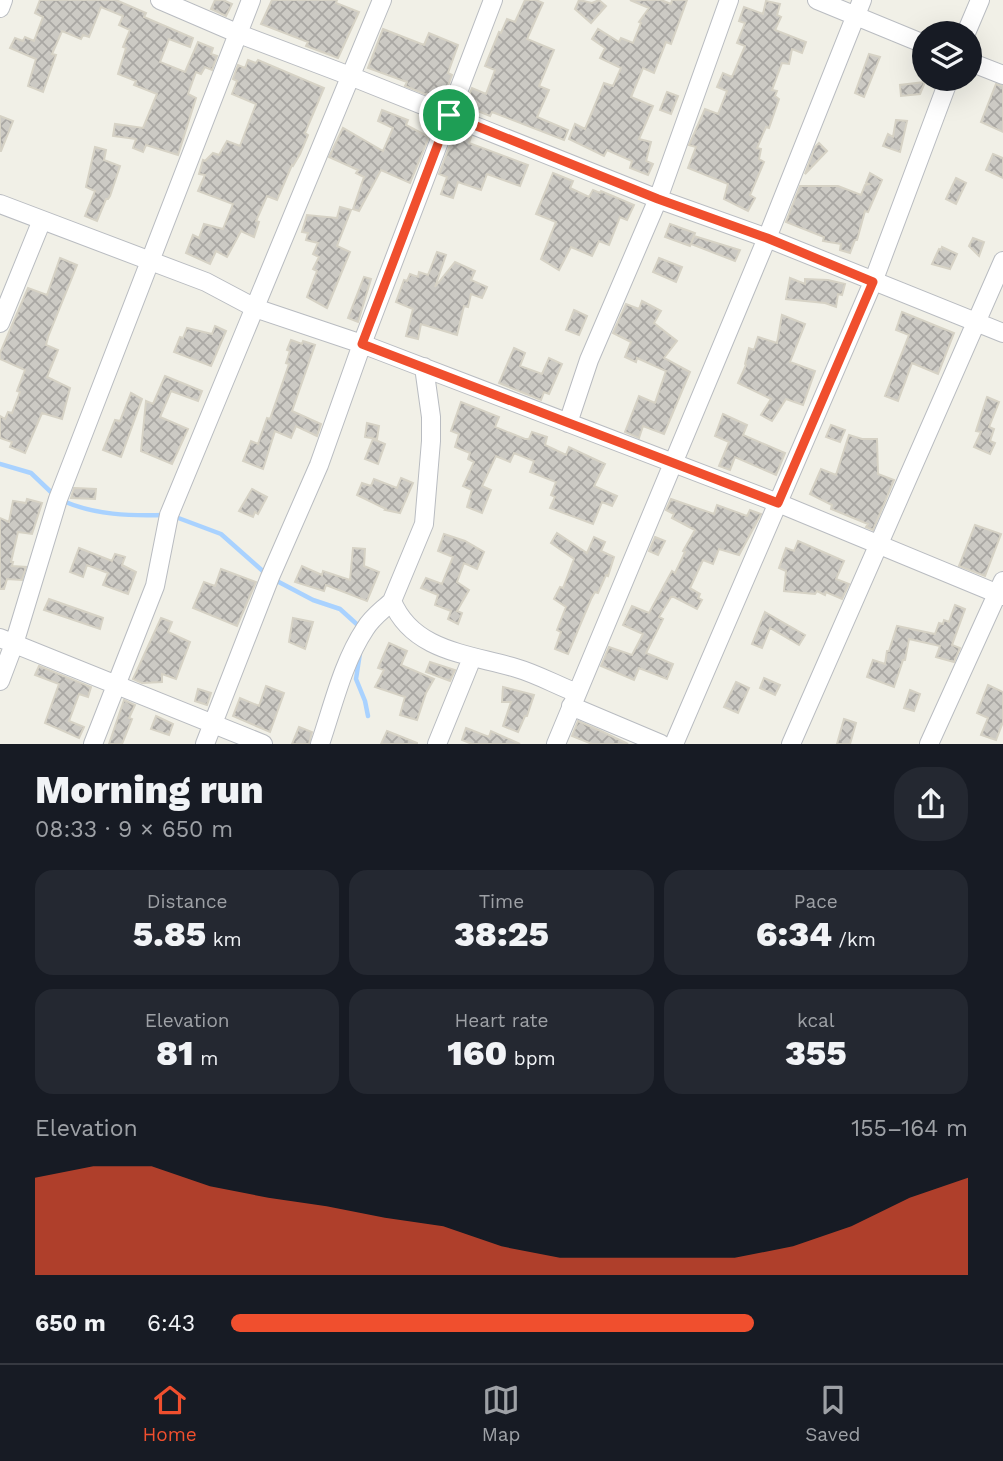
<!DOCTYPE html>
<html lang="en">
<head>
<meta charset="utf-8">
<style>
  body { margin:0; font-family:"Work Sans",sans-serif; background:#242831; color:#f1f3f6; height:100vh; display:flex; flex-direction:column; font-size:26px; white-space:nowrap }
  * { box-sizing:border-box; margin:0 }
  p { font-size:23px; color:#9ea1a6 }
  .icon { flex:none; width:38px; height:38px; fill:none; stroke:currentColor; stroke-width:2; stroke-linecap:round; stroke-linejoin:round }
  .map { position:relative; height:744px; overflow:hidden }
  .side { display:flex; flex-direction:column; background:#171b24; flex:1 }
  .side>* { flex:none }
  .tools { position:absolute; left:912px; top:21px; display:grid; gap:14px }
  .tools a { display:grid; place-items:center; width:70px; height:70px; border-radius:50%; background:#171b24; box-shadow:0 7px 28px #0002; font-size:35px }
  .pin { position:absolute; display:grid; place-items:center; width:60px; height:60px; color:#fff; margin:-30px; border:4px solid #fff; border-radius:50%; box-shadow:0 2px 7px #0007 }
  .round { display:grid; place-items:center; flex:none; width:74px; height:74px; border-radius:28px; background:#242831 }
  .head { display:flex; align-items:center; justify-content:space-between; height:119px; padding:0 35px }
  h1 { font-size:38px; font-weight:800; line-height:52px }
  .metrics { display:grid; grid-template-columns:repeat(3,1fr); gap:10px; height:119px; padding:7px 35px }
  .metrics div { display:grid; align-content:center; border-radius:18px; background:#242831; text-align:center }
  .metrics b { font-size:35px; font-weight:800 }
  .metrics small { font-size:19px; font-weight:400 }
  .metrics p { font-size:19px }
  .chart { height:196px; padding:14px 35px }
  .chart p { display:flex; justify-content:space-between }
  .chart svg { width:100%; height:126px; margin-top:7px; fill:#f04f2e; opacity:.7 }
  ul { padding:0 35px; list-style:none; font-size:23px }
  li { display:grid; grid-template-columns:112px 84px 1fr; align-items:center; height:52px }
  li i { height:18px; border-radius:9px; background:#f04f2e }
  .tabs { display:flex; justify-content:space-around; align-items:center; height:98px; border-top:2px solid #363941; background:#171b24; font-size:19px; color:#9ea1a6 }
  .tabs a { display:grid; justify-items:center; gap:4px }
  .tabs .active { color:#f04f2e }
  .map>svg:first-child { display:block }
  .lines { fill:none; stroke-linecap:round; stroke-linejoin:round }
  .stream { stroke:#a9d2ff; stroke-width:4.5 }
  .building { fill:url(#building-cross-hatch); stroke:#d6d2c5; stroke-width:2 }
  .street-casing { stroke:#b9bcc1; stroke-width:20 }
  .street { stroke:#fff; stroke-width:18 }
  .route-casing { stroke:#fff; stroke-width:14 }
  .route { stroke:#f04f2e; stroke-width:9 }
</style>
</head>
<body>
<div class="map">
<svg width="1003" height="744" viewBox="0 0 1003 744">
  <defs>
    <pattern id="building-cross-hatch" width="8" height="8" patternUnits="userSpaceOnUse" patternTransform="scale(1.75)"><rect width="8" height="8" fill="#cccac4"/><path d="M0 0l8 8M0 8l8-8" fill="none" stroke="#a9a7a3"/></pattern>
  </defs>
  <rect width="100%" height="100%" fill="#f1f0e7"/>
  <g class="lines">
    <path class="stream" d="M0,464L31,473L53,494
      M63,501C96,515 129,516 164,515
      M173,516L221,534L265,573
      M275,580L313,600L340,609L361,628
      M360,653L356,679L365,701L368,716"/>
  </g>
  <path class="building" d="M40,0H116L146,13L144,17L193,38L190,47L169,39L160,62L185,72L198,42L213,48L211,54L217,56L212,70L205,67L201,74L196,72L188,94L196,98L178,155L146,145L143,152L133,148L136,139L113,136L115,124L143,128L157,94L134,85L136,81L118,74L126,48L123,47L130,30L119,25L123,16L101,7L89,37L83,35L81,39L62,31L52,54L56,55L43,92L28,86L36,59L10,48L15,38L23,41L25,37L34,41L43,17L35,13Z
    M215,0H223L232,4L226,16L211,9Z
    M272,0H337L336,3L359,12L338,58L306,46L308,42L261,24Z
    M525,0H536L543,3L527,39L554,50L539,86L549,90L537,117L568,130L564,140L492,112L490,116L465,106L472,88L486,94L495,70L485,66L499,32L501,33L507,19L515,22Z
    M579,0L592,3L599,0L606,6L591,23L575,9Z
    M630,0H661L671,4L672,0H687L671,44L666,42L654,73L643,68L631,97L653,106L639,139L651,142L646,161L653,164L648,175L630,168L632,161L607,150L604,156L569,139L575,124L585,129L604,83L613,86L621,68L600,58L605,48L592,39L598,29L619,42L621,38L633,43L641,23L639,22L649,8Z
    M766,1L780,4L777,15L781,17L775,30L806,42L802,53L792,49L789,64L782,63L772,90L777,91L775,96L779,99L769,128L766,127L757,148L761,149L759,159L764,162L750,195L755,198L748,211L724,199L728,184L688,168L696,147L689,145L705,109L718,114L727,91L717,87L723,73L732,77L745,46L737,43L745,23L739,21L744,7L763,14Z
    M383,29L424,45L429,33L458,45L448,73L452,75L442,101L405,86L407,82L368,68Z
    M869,54L880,57L864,97L855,93Z
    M248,60L256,63L258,60L324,88L305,133L308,135L300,154L293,166L292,165L277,200L267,196L256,221L259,222L254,237L241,231L227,257L216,251L210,264L186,253L193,235L199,238L204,224L223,229L233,204L198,191L205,175L199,174L203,160L205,161L213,153L219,155L227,141L240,146L256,104L232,94L237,81L233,79L238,65L245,68Z
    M925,82L920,94L901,96L900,85Z
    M996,84L1003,86V132L981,122Z
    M667,92L678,96L671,114L660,110Z
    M382,110L408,120L406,125L429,137L410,183L381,170L359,211L353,209L364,177L356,173L358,170L329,157L343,128L383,151L393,128L378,121Z
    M0,116L13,121L1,151H0Z
    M896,120L907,121L900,152L883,146L888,134L893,137Z
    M455,132L471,137L469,143L528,165L520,186L487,174L481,190L458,182L453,198L441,194L447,177L439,174Z
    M819,143L827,151L805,174L815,147Z
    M95,147L106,150L104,160L120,166L110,196L108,199H106L97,221L85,216L95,191L86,187Z
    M993,154L1003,158V178L986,170Z
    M553,173L573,181L570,188L589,197L593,190L600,193L601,191L634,205L627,220L620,217L609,245L599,241L592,256L571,247L559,270L541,259L556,222L536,214Z
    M870,173L882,180L868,212L865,211L857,240H855L850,253L840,250L841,244L823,241L824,237L786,222L800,186H838L861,195L865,185L869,184L866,183Z
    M956,178L966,183L956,204L946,199Z
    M340,207L351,210L337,246L350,252L327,308L307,297L317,271L313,269L319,257L313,254L318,243L306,240L308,233L302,232L307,215L337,218Z
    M670,224L695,233L690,246L665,237Z
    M694,236L740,250L735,261L691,244Z
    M973,238L984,242L979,256L969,246Z
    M942,247L957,254L950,269L932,264L939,249L941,250Z
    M437,252L446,255L435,287L455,262L475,271L471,280L487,287L482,298L471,294L468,307L464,306L457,335L421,324L418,339L406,336L413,309L396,302L404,280L407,281L410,274L418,277L419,272L428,275Z
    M60,258L77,265L48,337L46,345L58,350L47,377L70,388L62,419L42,413L25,453L10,447L12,442L0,438V416L5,419L8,412L12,413L20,392L17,391L25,370L0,359V353L28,288L47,295Z
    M659,258L682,267L676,282L653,272Z
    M364,277L371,279L358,322L348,318Z
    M790,278L805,284V279L828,280L845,284L842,295L838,294L836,307L825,303L786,299Z
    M642,301L661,311L654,323L677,341L664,358L690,372L664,434L643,426L639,438L625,432L639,396L655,403L666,371L637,358L636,362L625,357L631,342L613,333L626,304L639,309Z
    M574,310L587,316L579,335L566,330Z
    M902,312L954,333L938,374L912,363L898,401L885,396L909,335L896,330Z
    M782,315L805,324L790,362L815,371L803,405L786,399L772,421L761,415L771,399L738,383L746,365L745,364L749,348L754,350L758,337L777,343Z
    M215,326L226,331L211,366L174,352L180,337L183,338L187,328L212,334Z
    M291,340L302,344L303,341L315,345L292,411L321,424L317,436L296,426L291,438L275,431L263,469L243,461L251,441L258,444L267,418L270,419L289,364L286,363L290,351L287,350Z
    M514,348L525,353L520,366L542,374L549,358L562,364L549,394L544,392L541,400L499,383Z
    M165,376L202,391L198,401L171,391L160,417L188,429L172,464L141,451L146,401L153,404Z
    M131,393L142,399L121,457L103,450L115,420L120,421Z
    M987,397L999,402L989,427L994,429L990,441L995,443L990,454L974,447L981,432L976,431Z
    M461,402L499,417L495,427L525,439H529L532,432L547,437L545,445L566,455L569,447L605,464L594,486L617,496L612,506L602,502L593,524L550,508L555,497L551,495L556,482L530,472L534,461L514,453L510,462L496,456L482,486L491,490L482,513L467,507L472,490L463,486L474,462L468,459L470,453L455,447L459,434L451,431Z
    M723,414L747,425L743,435L785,453L776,475L735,457L730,470L719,466L729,442L715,436Z
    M367,423L379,426L377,439L365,437Z
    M831,425L845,430L840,442L826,437Z
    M849,435L862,439H877L878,474L894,480L873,530L866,527L868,524L831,509L832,505L810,494L821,469L836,475Z
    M373,439L385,444L378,464L365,459Z
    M401,478L413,483L400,513L385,510L386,509L357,495L362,483L371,486L374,479L397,488Z
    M74,488L96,489L95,499L71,498Z
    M252,489L267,497L258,514L255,512L253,517L239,511Z
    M27,499L42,503L32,534L18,532L11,562H13L12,566L26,567L22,580L7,579L4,589H0V518L9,522L13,501L26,503Z
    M671,499L714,514L717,505L747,516L750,510L761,514L739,555L719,549L713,564L703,560L690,588L700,594L698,598L702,600L697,609L674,597H671L659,617L663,619L646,653L673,664L667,679L639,668L634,680L601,666L609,647L632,655L643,634L623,625L632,606L649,613L672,571L675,573L685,552L683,551L695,530L672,518L674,514L666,510Z
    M975,525L1001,534L985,576L959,566Z
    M557,533L587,553L594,537L605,542L601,551L614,557L608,576L606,575L598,593L595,592L591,599L568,654L555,649L561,632L557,630L566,607L554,599L560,587L563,588L574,559L551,543Z
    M444,534L465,541L484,552L477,569L464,563L457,582L469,590L457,611L462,613L458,624L448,619L451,611L435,605L438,595L421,588L426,578L442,584L453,557L438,551Z
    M655,537L665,541L658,555L649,551Z
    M798,541L844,561L836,579L849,584L842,599L826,592L825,595L817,591L815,594L784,591L786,571L779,568L786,548L794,551Z
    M79,548L112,561L115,554L125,557L122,565L136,572L128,594L103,585L108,573L87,565L83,577L70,572Z
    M353,548L365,549L364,566L379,572L367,601L326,585L324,591L295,582L302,566L322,575L323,571L350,580Z
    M221,569L256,582L237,626L193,608L204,582L215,586Z
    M49,599L103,618L100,629L44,610Z
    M955,605L965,609L952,645L960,648L954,662L936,657L940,646L909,639L905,660H903L894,687L867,677L873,660L885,664L887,651H889L897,626L935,634L939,623L943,624L944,620L949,622Z
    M765,612L805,635L799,645L770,628L762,648L752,644Z
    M161,618L172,622L168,632L190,642L176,679L162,674V682L142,683L133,679Z
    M293,618L313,622L305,649L289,642Z
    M389,643L407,651L401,665L434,679L426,693L417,720L400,715L405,697L375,687L384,670L378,668Z
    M430,662L455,670L450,681L426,672Z
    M39,666L91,687L88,697L79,694L69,721L84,727L79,738L45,723L59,684L35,675Z
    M764,678L780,685L775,695L760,688Z
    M736,682L749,688L738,713L724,707Z
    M988,685L1003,692V722L996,740L981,735L988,718L977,713Z
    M266,686L284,693L270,732L233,716L240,698L259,706Z
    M503,687L534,695L527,716H525L518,732L503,726L511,702H502Z
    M198,689L211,693L207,705L195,701Z
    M910,690L920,694L914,711L904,708Z
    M124,700L135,705L129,718L132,719L122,744H109Z
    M156,716L173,724L169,735L151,729Z
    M844,719L856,723L850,744H837Z
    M578,721L603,732L628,744H592L572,736Z
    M299,727L312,732L309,744H292Z
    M466,728L489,737L491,731L520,744H472L462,740Z
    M387,731L417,743V744H381Z"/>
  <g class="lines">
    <g class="street-casing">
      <path id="street" d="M160,0L239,34L350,76L658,199L767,238L1003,333
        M817,0L924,44
        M0,8L3,0
        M966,33L980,0
        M970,62L1003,75
        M0,204L206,282L255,308L362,344L778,503L1003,596
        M0,323L42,220
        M424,367L431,417V441L424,524L392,601C413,652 470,654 516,668C537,674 556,685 577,693
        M568,423L589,360L658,199L729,0
        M0,638L263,744
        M0,681L14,644L58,499L251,0
        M571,706L661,744
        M93,744L155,586L169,515L382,0
        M205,744L270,577L319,465L362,344L493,0
        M320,744C333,706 343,662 365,629C372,617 383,610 392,601
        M437,744L472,658
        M556,744L767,238L862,0
        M674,744L873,282L949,79
        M791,744L1003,261
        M929,744L1003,581"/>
    </g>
    <use href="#street" class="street"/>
  </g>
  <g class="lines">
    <g class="route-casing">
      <path id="route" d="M449,115L658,199L767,238L873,282L778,503L362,344Z"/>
    </g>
    <use href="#route" class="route"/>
  </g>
</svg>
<div class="tools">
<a><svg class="icon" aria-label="layers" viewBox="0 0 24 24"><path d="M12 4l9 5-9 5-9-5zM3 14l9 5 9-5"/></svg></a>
</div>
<div class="pin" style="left:449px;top:115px;background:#1e9e55"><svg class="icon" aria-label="arrive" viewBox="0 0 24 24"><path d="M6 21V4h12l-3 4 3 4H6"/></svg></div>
</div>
<section class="side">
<div class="head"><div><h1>Morning run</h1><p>08:33 · 9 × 650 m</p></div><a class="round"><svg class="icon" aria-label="share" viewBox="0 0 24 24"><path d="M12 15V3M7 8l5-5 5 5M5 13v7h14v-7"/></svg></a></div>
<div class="metrics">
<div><p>Distance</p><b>5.85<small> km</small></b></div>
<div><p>Time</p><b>38:25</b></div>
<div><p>Pace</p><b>6:34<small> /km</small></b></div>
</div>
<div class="metrics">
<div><p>Elevation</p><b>81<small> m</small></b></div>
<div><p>Heart rate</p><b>160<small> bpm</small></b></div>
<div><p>kcal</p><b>355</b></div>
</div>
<div class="chart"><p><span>Elevation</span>155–164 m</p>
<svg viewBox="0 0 160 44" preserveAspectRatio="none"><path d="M0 44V10L10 6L20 6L30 13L40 17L50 20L60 24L70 27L80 34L90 38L100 38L110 38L120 38L130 34L140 27L150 17L160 10V44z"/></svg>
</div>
<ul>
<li><b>650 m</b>6:43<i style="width:71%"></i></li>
</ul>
</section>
<nav class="tabs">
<a class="active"><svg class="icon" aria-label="home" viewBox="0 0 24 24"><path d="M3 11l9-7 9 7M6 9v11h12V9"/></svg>Home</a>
<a><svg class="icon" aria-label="map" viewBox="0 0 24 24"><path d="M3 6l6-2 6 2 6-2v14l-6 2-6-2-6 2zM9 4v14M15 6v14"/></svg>Map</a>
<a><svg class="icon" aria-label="saved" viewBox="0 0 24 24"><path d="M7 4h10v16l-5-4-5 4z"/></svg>Saved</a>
</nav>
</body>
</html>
